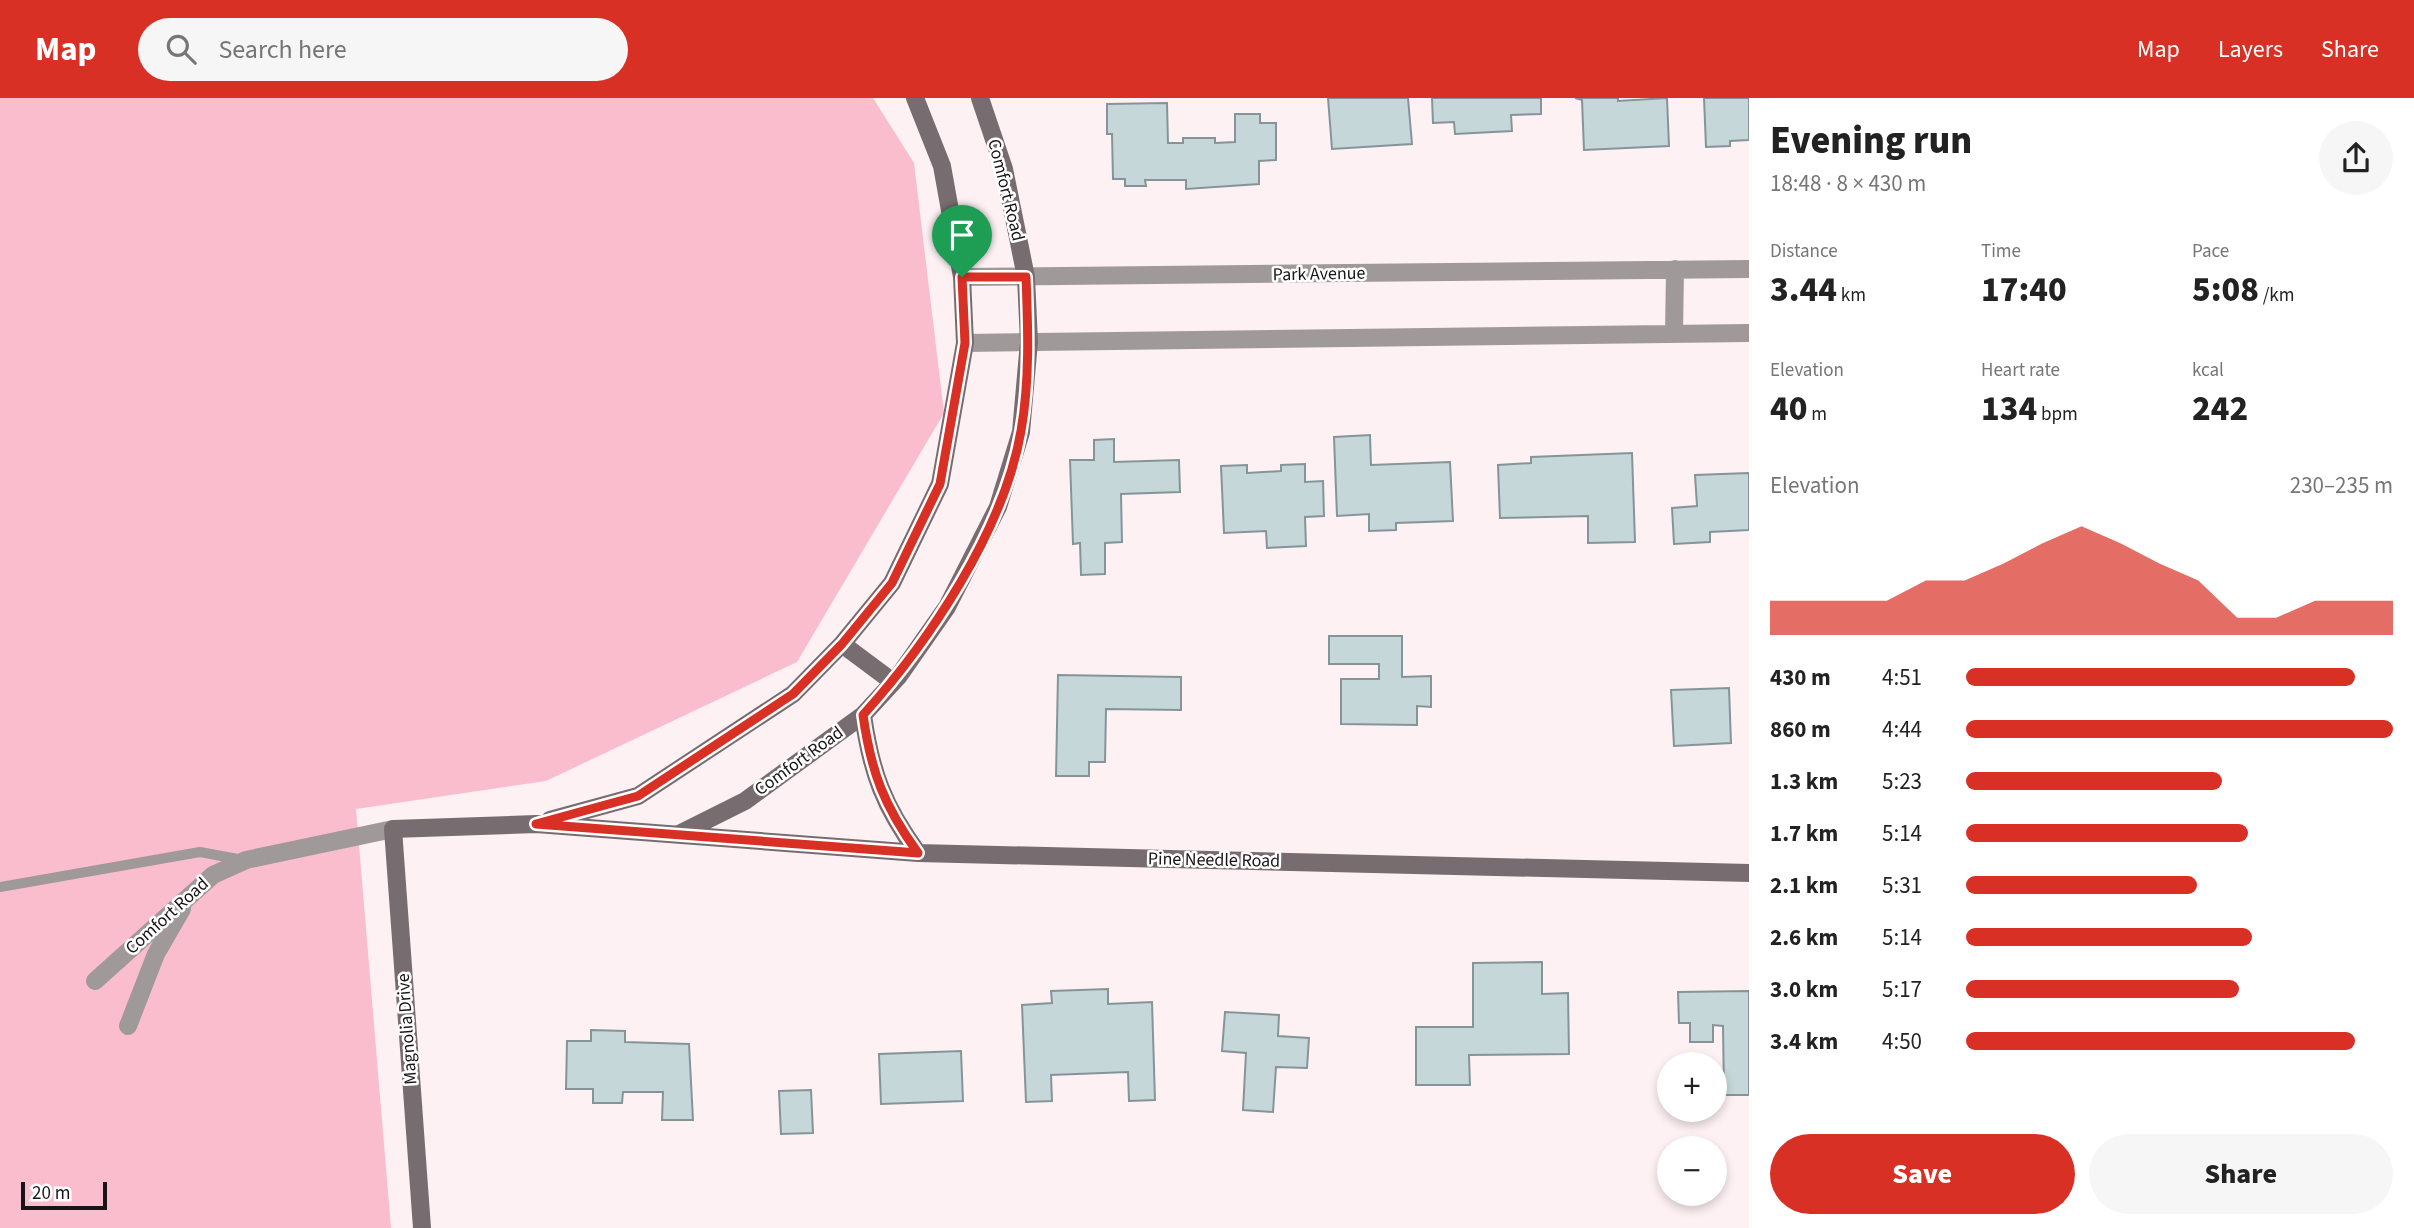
<!DOCTYPE html>
<html lang="en">
<head>
<meta charset="utf-8">
<style>
  body { margin:0; font-family:"Source Sans 3",sans-serif; background:#f6f6f6; color:#222; height:100vh; display:flex; flex-direction:column; font-size:26px; white-space:nowrap }
  * { box-sizing:border-box; margin:0 }
  p { font-size:23px; color:#767676 }
  .icon { flex:none; width:38px; height:38px; fill:none; stroke:currentColor; stroke-width:2; stroke-linecap:round; stroke-linejoin:round }
  .map { position:relative; flex:1; overflow:hidden }
  .drawer { display:flex; flex-direction:column; background:#fff; width:665px }
  .drawer>* { flex:none }
  .controls { position:absolute; left:1657px; top:954px; display:grid; gap:14px }
  .controls a { display:grid; place-items:center; width:70px; height:70px; border-radius:50%; background:#fff; box-shadow:0 4px 10px #0003; font-size:35px }
  .scale { position:absolute; left:21px; bottom:18px; width:86px; box-sizing:border-box; padding-left:7px; border:4px solid #191415; border-top:0; font-size:19px; line-height:24px; white-space:nowrap; color:#191415; -webkit-text-stroke:5px #fff; paint-order:stroke }
  .pin { position:absolute; display:grid; place-items:center; width:60px; height:60px; color:#fff; margin:-72px -30px; border-radius:50% 50% 50% 0; rotate:-45deg; box-shadow:0 0 7px #0007 }
  .pin .icon { rotate:45deg }
  .round { display:grid; place-items:center; flex:none; width:74px; height:74px; border-radius:37px; background:#f6f6f6 }
  .summary { display:flex; align-items:center; justify-content:space-between; height:119px; padding:0 21px }
  h1 { font-size:38px; font-weight:800; line-height:52px }
  .stats { display:grid; grid-template-columns:repeat(3,1fr); gap:10px; height:119px; padding:7px 21px }
  .stats div { display:grid; align-content:center }
  .stats b { font-size:35px; font-weight:800 }
  .stats small { font-size:19px; font-weight:400 }
  .stats p { font-size:19px }
  .chart { height:196px; padding:14px 21px }
  .chart p { display:flex; justify-content:space-between }
  .chart svg { width:100%; height:126px; margin-top:7px; fill:#d93025; opacity:.7 }
  .cta { display:flex; gap:14px; margin-top:auto; padding:14px 21px }
  .cta a { flex:1; height:80px; border-radius:42px; background:#d93025; color:#fff; font-size:28px; font-weight:800; line-height:80px; text-align:center }
  .cta a+a { background:#f6f6f6; color:#222 }
  ul { padding:0 21px; list-style:none; font-size:23px }
  li { display:grid; grid-template-columns:112px 84px 1fr; align-items:center; height:52px }
  li i { height:18px; border-radius:9px; background:#d93025 }
  header { display:flex; align-items:center; gap:42px; box-sizing:border-box; height:98px; padding:0 35px; background:#d93025; color:#fff }
  header strong { font-size:33px }
  nav { display:flex; gap:38px; margin-inline-start:auto; font-size:24px }
  .search { width:490px; height:63px; background:#f6f6f6; display:flex; align-items:center; gap:18px; box-sizing:border-box; padding:0 24px; border-radius:38px; color:#767676; font-size:26px }
  main { display:flex; flex:1; min-height:0 }
  .map>svg:first-child { display:block }
  .green { fill:#fabdcd }
  .building { fill:#c6d7da; stroke:#859597; stroke-width:2 }
  .lines { fill:none; stroke-linecap:round; stroke-linejoin:round }
  .lane { stroke:#a0999a; stroke-width:10 }
  .street { stroke:#a0999a; stroke-width:18 }
  .secondary { stroke:#776d70; stroke-width:18 }
  .route-casing { stroke:#fff; stroke-width:14 }
  .route { stroke:#d93025; stroke-width:9 }
  .labels { text-anchor:middle; dominant-baseline:central; stroke-width:5; stroke-linejoin:round; paint-order:stroke }
  .street-label { font-size:18px; fill:#191415; stroke:#fff }
</style>
</head>
<body>
<header>
<strong>Map</strong>
<div class="search"><svg class="icon" aria-label="search" viewBox="0 0 24 24"><circle cx="10" cy="10" r="6"/><path d="M15 15l6 6"/></svg>Search here</div>
<nav><a>Map</a><a>Layers</a><a>Share</a></nav>
</header>
<main>
<div class="map">
<svg width="1749" height="1130" viewBox="0 0 1749 1130">
  <rect width="100%" height="100%" fill="#fef1f4"/>
  <path class="green" d="M0,0H873L914,65L944,315L797,564L546,683L356,711L391,1130H0Z"/>
  <path class="building" d="M1328,0H1408L1412,46L1332,51Z
    M1432,0H1541V16L1511,17L1512,33L1455,36L1454,24L1433,25Z
    M1575,0H1618V3L1667,0L1669,48L1584,52L1582,2Z
    M1704,0H1749V42L1730,43V48L1706,49Z
    M1167,5L1168,45H1183V40H1215V45L1235,44V16H1260V25H1276V62L1259,63V86L1186,91V82H1145L1146,88H1125V81H1113L1112,36H1107V6Z
    M1370,337L1371,367L1450,364L1453,423L1396,425V432L1369,433V416L1337,418L1334,339Z
    M1114,341V364L1179,362L1180,394L1121,396L1122,444L1105,445V476L1081,477L1080,445L1073,446L1070,362H1094V342Z
    M1632,355L1635,444L1588,445V418L1500,420L1498,367L1531,365V359Z
    M1305,366V384L1323,383L1324,418L1305,419L1306,448L1267,450L1266,433L1224,435L1221,368L1247,367V375L1281,373V367Z
    M1749,375V432L1710,434V444L1674,446L1672,410L1697,408L1695,377Z
    M1329,538H1402V579L1431,578V609L1417,608V627L1341,626V581H1379V566H1329Z
    M1058,577L1181,579V612L1106,611L1105,664H1089V678H1056Z
    M1729,590L1731,645L1674,648L1671,592Z
    M1542,864V896L1568,895L1569,956L1469,957L1470,987H1416V929H1473V865Z
    M1108,891V906L1152,904L1155,1002L1129,1003L1128,974L1051,977L1052,1003L1026,1004L1022,907L1052,905L1051,893Z
    M1749,893V997H1724L1723,928L1713,927V944H1690V925H1679L1678,894Z
    M1225,914L1279,917L1278,938L1309,940L1307,970L1276,969L1273,1014L1243,1012L1246,955L1222,953Z
    M591,932L625,933V944L689,946L693,1022H662L663,994H623L622,1005H593V991H566L567,943H591Z
    M961,953L963,1003L881,1006L879,956Z
    M811,992L813,1035L781,1036L779,993Z"/>
  <g class="lines">
    <path class="lane" d="M0,789L200,754L243,762"/>
    <path class="street" d="M962,179L1749,171
      M1674,236L1675,171
      M965,245L1749,235
      M95,883L213,777L246,762L393,731
      M128,928L156,856L182,811"/>
    <path class="secondary" d="M842,546L893,584
      M863,617C871,674 884,709 918,755
      M550,722L638,698L793,596L842,546L892,485L940,386L965,245L962,179L942,68L915,0
      M679,736L745,703L863,617L898,579L947,509L998,409L1021,334L1029,244L1026,179L1004,71L980,0
      M422,1130L393,731L536,726L918,755L1749,775"/>
  </g>
  <g class="lines">
    <g class="route-casing">
      <path id="route" d="M962,179H1026C1028,230 1030,282 1021,333C1004,432 929,544 863,617C871,674 884,708 918,755L536,726L638,698L793,596L842,546L892,485L940,386L965,245Z"/>
    </g>
    <use href="#route" class="route"/>
  </g>
  <g class="labels">
    <g class="street-label">
      <text transform="translate(1006 92) rotate(76)">Comfort Road</text>
      <text transform="translate(1319 176) rotate(-1)">Park Avenue</text>
      <text transform="translate(799 663) rotate(-36)">Comfort Road</text>
      <text transform="translate(1214 762) rotate(1)">Pine Needle Road</text>
      <text transform="translate(167 818) rotate(-42)">Comfort Road</text>
      <text transform="translate(407 931) rotate(-94)">Magnolia Drive</text>
    </g>
  </g>
</svg>
<div class="controls">
<a>+</a>
<a>−</a>
</div>
<div class="scale">20 m</div>
<div class="pin" style="left:962px;top:179px;background:#1e9e55"><svg class="icon" aria-label="arrive" viewBox="0 0 24 24"><path d="M6 21V4h12l-3 4 3 4H6"/></svg></div>
</div>
<section class="drawer">
<div class="summary"><div><h1>Evening run</h1><p>18:48 · 8 × 430 m</p></div><a class="round"><svg class="icon" aria-label="share" viewBox="0 0 24 24"><path d="M12 15V3M7 8l5-5 5 5M5 13v7h14v-7"/></svg></a></div>
<div class="stats">
<div><p>Distance</p><b>3.44<small> km</small></b></div>
<div><p>Time</p><b>17:40</b></div>
<div><p>Pace</p><b>5:08<small> /km</small></b></div>
</div>
<div class="stats">
<div><p>Elevation</p><b>40<small> m</small></b></div>
<div><p>Heart rate</p><b>134<small> bpm</small></b></div>
<div><p>kcal</p><b>242</b></div>
</div>
<div class="chart"><p><span>Elevation</span>230–235 m</p>
<svg viewBox="0 0 160 44" preserveAspectRatio="none"><path d="M0 44V32L10 32L20 32L30 32L40 25L50 25L60 19L70 12L80 6L90 12L100 19L110 25L120 38L130 38L140 32L150 32L160 32V44z"/></svg>
</div>
<ul>
<li><b>430 m</b>4:51<i style="width:91%"></i></li>
<li><b>860 m</b>4:44<i style="width:100%"></i></li>
<li><b>1.3 km</b>5:23<i style="width:60%"></i></li>
<li><b>1.7 km</b>5:14<i style="width:66%"></i></li>
<li><b>2.1 km</b>5:31<i style="width:54%"></i></li>
<li><b>2.6 km</b>5:14<i style="width:67%"></i></li>
<li><b>3.0 km</b>5:17<i style="width:64%"></i></li>
<li><b>3.4 km</b>4:50<i style="width:91%"></i></li>
</ul>
<div class="cta"><a>Save</a><a>Share</a></div>
</section>
</main>
</body>
</html>
